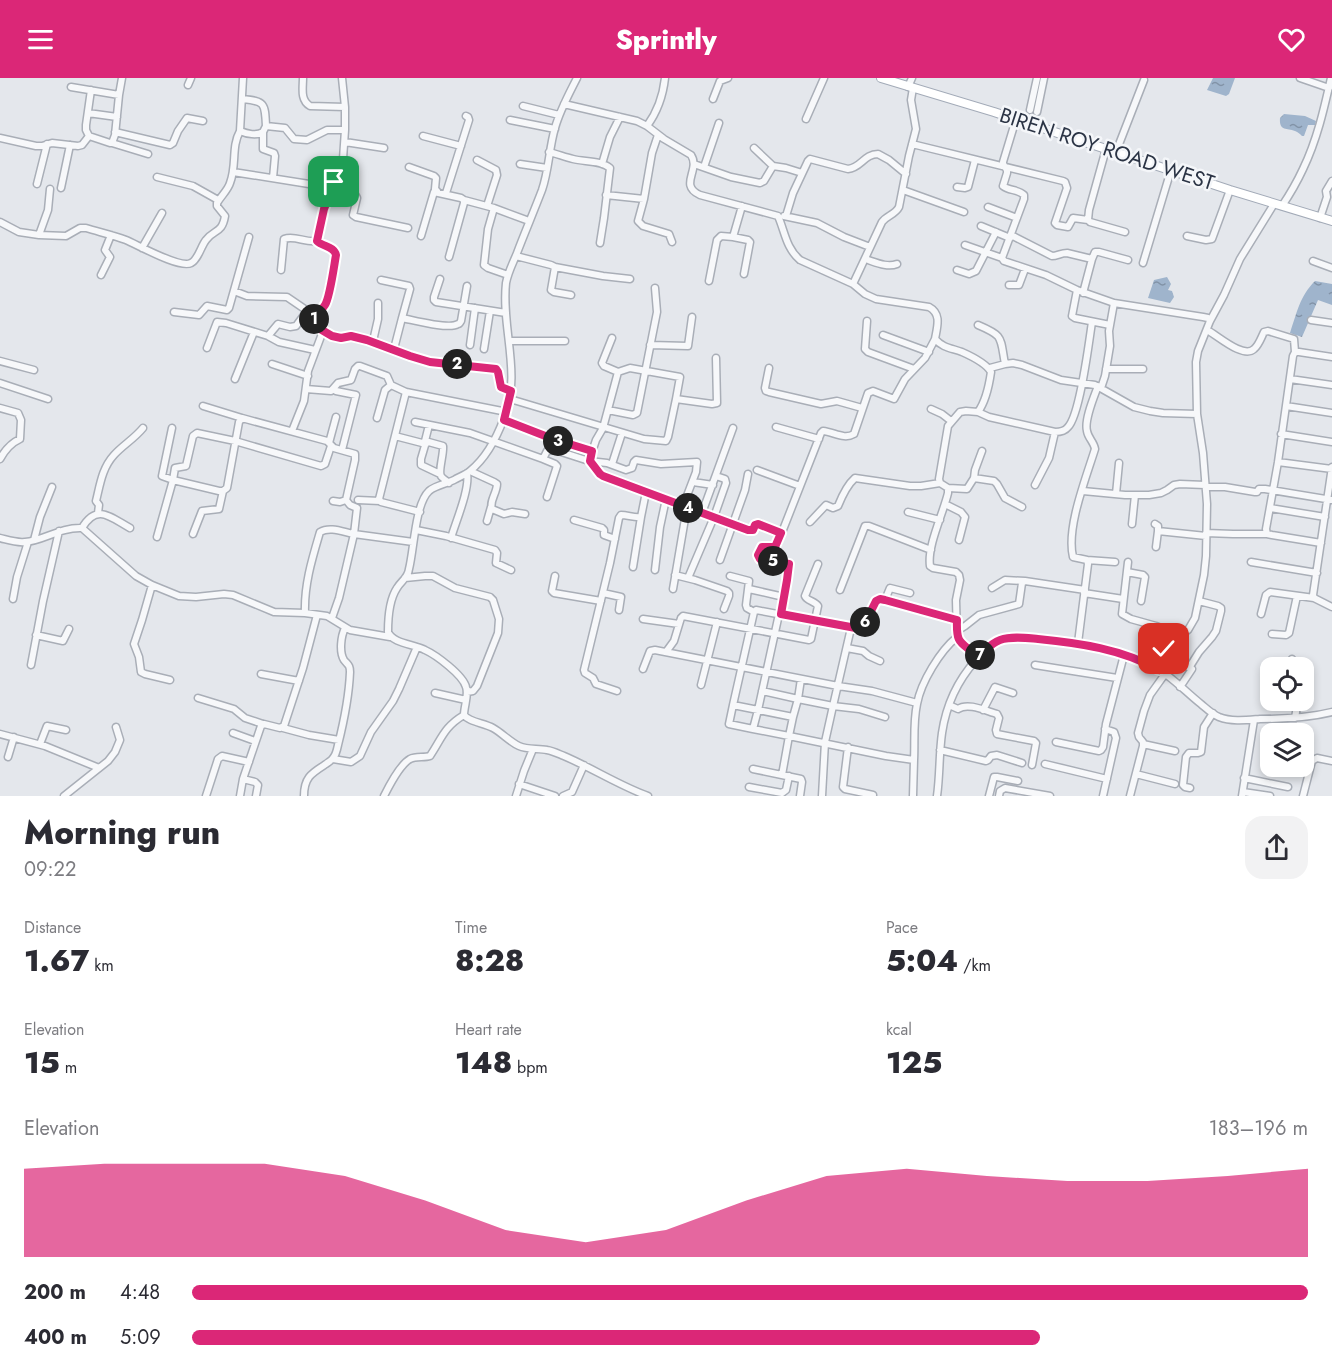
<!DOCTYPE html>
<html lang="en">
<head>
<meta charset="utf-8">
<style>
  body { margin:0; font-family:Jost,sans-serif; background:#f2f2f3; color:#2b2b33; height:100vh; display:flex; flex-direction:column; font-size:22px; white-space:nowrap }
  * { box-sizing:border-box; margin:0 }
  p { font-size:20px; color:#7c7c81 }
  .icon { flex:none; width:33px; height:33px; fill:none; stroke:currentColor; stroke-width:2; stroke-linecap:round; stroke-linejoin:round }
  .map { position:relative; height:718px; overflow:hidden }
  .side { display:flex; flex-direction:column; background:#fff; flex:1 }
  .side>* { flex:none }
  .tools { position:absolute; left:1260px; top:579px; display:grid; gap:12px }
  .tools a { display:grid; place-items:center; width:54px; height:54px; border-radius:12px; background:#fff; box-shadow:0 3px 9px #0003; font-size:30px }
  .pin { position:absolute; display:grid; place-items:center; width:51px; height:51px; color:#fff; margin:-26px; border-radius:12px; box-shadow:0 3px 9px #0006 }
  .km { position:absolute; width:30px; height:30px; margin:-15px; border-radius:50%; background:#222; color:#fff; font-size:16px; line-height:30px; text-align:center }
  .round { display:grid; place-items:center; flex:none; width:63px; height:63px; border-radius:18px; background:#f2f2f3 }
  .head { display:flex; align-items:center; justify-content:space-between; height:102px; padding:0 24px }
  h1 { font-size:33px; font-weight:800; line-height:45px }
  .metrics { display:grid; grid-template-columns:repeat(3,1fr); gap:9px; height:102px; padding:6px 24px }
  .metrics div { display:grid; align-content:center }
  .metrics b { font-size:30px; font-weight:800 }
  .metrics small { font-size:16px; font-weight:400 }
  .metrics p { font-size:16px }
  .chart { height:168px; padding:12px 24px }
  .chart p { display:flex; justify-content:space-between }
  .chart svg { width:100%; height:108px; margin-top:6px; fill:#db2777; opacity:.7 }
  ul { padding:0 24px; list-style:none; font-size:20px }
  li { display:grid; grid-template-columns:96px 72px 1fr; align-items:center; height:45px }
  li i { height:15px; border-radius:8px; background:#db2777 }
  header { display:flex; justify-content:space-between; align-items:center; height:78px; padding:0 24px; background:#db2777; color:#fff; font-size:27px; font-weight:800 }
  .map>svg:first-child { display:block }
  .water { fill:url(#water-ripples) }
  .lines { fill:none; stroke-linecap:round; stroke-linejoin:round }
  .minor-casing { stroke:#a9aeb7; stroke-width:9 }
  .major-casing { stroke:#a3abb8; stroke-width:10 }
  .minor { stroke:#f7f8fa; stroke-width:6 }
  .major { stroke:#fff; stroke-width:8 }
  .route-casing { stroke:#fff; stroke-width:12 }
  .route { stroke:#db2777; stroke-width:8 }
  .labels { text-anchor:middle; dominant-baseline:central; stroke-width:5; stroke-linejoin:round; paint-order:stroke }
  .street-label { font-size:21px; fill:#2b3445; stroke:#f4f6f9 }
</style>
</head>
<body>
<header><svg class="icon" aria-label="menu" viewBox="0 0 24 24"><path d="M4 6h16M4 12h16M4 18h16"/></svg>Sprintly<svg class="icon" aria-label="heart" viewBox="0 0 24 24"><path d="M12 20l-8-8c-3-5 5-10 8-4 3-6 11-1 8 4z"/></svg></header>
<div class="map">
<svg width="1332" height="718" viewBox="0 0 1332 718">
  <defs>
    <pattern id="water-ripples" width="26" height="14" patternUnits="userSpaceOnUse" patternTransform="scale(1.5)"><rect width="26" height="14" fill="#9fb4cc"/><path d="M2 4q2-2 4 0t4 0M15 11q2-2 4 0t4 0" fill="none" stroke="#8293a7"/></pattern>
  </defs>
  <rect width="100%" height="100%" fill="#e4e7ec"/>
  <path class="water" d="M1213,0H1235L1229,16L1226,18L1207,12Z
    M1284,36L1305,38L1316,43L1315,47H1308L1304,58H1302C1300,56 1298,54 1295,53C1286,50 1279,53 1280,40Z
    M1167,199L1171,206L1168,212L1172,213L1174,219L1170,225L1148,220L1154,202Z
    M1315,203L1332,206V227L1318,222L1302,259L1290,255C1297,234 1300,218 1315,203Z"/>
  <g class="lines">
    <g class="minor-casing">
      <path id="minor" d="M243,0L240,53C247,56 257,58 263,54L266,48L285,50L294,61L307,62L327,52H345V29L342,0
        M303,0C303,10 300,22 310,28L345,29
        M577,0C569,16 560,32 555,50C549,70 549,92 542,112C534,133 525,154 517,175C513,185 508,194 506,205C501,250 522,296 504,340C497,359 486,380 470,393C465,397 459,399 454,402C446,406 436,407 429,413C415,426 414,472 409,491C408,500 401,503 397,510C389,522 388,540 388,554C393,566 414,566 425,572C436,577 463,597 466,609C469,617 464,628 464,637C469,644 484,645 493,650C502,655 510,664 519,668C528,672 538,670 547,672C553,673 559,676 564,678C592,690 620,708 648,718
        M1300,0L1329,10
        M188,7L191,0
        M71,9L119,17
        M908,9L912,0
        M242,21C265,23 265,25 266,48
        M713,21L720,3L728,0
        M564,26L637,43L647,48L664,61L691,77C701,92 678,107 700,117L778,138C785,154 786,170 800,182L853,206L882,144C887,137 895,137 899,129L909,78L916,51L911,22L913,10
        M523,28L559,37
        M1030,32L1037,0
        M1037,34L1044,0
        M88,35L117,39
        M806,41L824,0
        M1016,41L1003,84V86L1007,92V95L1003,108C1009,113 1018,111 1024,117V121L1002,180L1004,183L1046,197L1077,212L1114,225
        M510,42L555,51
        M647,48C658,33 663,18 665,0
        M345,52L343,81L324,131L317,159V163C323,169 334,168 336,177L326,225L315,239L313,246L323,253L332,258L341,260L351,258L367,262L410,278L431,284L496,291L498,294L501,309L511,313
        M115,54L170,67L173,65L178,53L187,40L203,43
        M263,54V71L274,75L275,78L273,100
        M89,58L86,52V47L91,12
        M423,58L461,68
        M0,60L36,68H42L52,65L78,68L82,67L89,58L110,65H112L115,57L119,17L122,0
        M345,64L384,70
        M112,65L148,76
        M912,66L1063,103L1065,104L1067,110L1055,145L1057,147L1068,149L1073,140L1088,142
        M754,70L773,88
        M1106,71L1089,132L1088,142L1090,144L1125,154
        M549,74C557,76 565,79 573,81C584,84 601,82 610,90L604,140L600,165
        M1116,74L1144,2
        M477,82L496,92L497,97L487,128
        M520,86L547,90
        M602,86L610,59L620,39
        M694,86L731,99L760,105L764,103L773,88L786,90L802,95
        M409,89L434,98L436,100L435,111L437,113
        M704,89L719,45
        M233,94L309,106L328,117
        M157,99L193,108L218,122
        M37,106L47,66
        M332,109L356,118L357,120L353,137L356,139L408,150
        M957,109L965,110L968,109L975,82
        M61,110L70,67
        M903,112L964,134
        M446,115L469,42L468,39L466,38
        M606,117L644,121L652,75L658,57
        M644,121L638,143L643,148L669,156L672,164
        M464,122L494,130L529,143
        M742,128L733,159L748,162L750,164L744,196
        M1282,128C1290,116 1297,104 1303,91C1317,62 1324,31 1331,0
        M988,129L1017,140
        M494,130L488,151L484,187L488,190L508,197
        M784,138L817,145L844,159L870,169
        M786,138L793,115L808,83L810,81L848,91C861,90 864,76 878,76L889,82L906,96
        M1320,140L1327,119L1326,113L1332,103
        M0,144L19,154L39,157L66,158L80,150H86C99,154 113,157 126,162C138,167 180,191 191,185C198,182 201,168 206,162C214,151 222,156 225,138L217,128V125C221,118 228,112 230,105C237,87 231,69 240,53
        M981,148L1010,160
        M39,157L48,132L50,111
        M1011,157L1052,178C1057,178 1061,175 1067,175L1092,181
        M421,158L434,114L461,120L464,122V125L449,179
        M1187,158L1206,162L1212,161L1230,112
        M965,167L1002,180
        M142,170L162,135
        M516,178L551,187L555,189L551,212L554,214L571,217
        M865,181C875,184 887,190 897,186
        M1313,183L1332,190
        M1143,185L1171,92
        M555,189L603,198L630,201
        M281,192L284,161C295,157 305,165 317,163
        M957,192L969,196L976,193L996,154
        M101,197L110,179L105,172L111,157
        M440,201L434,219V222L436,224L506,235
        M381,202L409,208L410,211L402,240
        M709,203L717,162L721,158L733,159
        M853,206L865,216L876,221L929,229C942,236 937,249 935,261C943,270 951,270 962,274C971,278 986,285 991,294C989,308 986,323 978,334L966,333L960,334L948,348L939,401L940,405L948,410V415C943,436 927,468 930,488L933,490L956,494L959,497L960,502L956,522L957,559L959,564L978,579
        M1009,207H1019L1025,191
        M1077,212L1072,238L1075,240L1110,247
        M234,213L247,218L287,219L309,234
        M1083,215L1092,181L1095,174H1099L1128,182
        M174,234L199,237L207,228L227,232L229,230L249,159
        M1311,242L1332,245
        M867,243L865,271L868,274L914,291
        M978,247C1004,258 1000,259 1005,286
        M1207,252C1217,257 1243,281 1254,271C1259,267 1261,260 1264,254L1268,253L1294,261L1295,274
        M883,257L929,274
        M268,258L279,264L315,272
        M612,260L602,285L604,288L618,294
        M373,263L378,241V225
        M509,263H565
        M470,267L475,230
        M650,267L688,268L692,239
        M207,270L217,244L226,245L268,258L278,246L290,249L296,248L307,233
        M394,271L402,240C413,242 449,252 458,246C460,246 460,244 461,243L467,208
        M484,271L490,233
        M0,283L34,292
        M272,286L308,298
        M769,290L765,310L766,313L769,314L821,326L837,323L862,330
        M990,290L1005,286L1013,285L1022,287L1061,302L1095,307L1134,329L1150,333L1163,335L1197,336
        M1106,291H1143
        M235,301L254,254
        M1290,301L1332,307
        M0,305L48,321
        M1101,310L1105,298L1110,268L1109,253L1114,225L1203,239L1208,240L1210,243
        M306,311L331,313L338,305L351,302L355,291L358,288H360L387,298L391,307L406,314L507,334
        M333,311L336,313L356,317L342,372
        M406,314L379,421L381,424L420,434
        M510,321L644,361L666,363L668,359L676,321L712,326L717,325L716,280
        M676,321L680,299L630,290L618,294L603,350L596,362L589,383L607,385L626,392L632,390L634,384L636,382L661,386L697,384L696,394L683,428
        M203,328L242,340
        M1286,328L1332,335
        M0,330L18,335L21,342L20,361C11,365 5,372 0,381
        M931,331L942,336L951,343
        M608,332L633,337L637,335L657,234L655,210
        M978,334L989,339L1055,354C1060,354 1065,353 1068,349C1080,337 1089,264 1092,244
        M377,340L385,312L391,307
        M504,342L553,361L592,373
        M415,344L470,355L543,381L547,373L555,372L589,383C595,387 597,394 603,398L748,452H753L755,447L758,446L781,455
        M429,347L425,363L443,368C444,376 438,393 441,398C442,400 448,404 449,405
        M776,349L819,361
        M172,350L162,398L173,402L175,390L186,388L193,358L197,355L235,363L321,388L325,386L331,368
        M292,353L304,323L308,293L323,253
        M1281,356L1332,364
        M395,358L426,366
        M426,364L421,381V387L440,396
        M329,365L336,339
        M543,381L555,386L557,388L547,419
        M1278,384L1332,391
        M612,386L622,355
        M1332,389L1313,517L1314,520L1332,529
        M757,392L800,408
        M470,393L494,404L497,406C497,415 489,423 492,431L504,436L512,434L525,436
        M974,400L975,392L982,373
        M693,404L713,407
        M1035,407L1049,380L1055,354
        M1206,409H1225L1255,414H1257L1259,411H1265L1332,422
        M948,410L967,411L974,400L994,403L997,406L1005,420L1022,429
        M1083,413L1125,417H1149L1161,415L1167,412L1174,407L1180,406L1205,407
        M1116,416L1119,385
        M358,422L380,423
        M333,423L340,424L346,422
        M945,426L961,434L965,439L959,462
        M1270,430L1325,439
        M908,434L940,442
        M98,435L99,427L96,423C100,407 102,390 114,377C123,367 134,361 143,350
        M702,435L733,350
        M574,442L602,450L604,452V457L615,461
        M487,443L491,429
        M810,444L826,427L833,430L838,428C842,418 847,407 855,400L910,408H921L940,405
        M1132,446L1135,417
        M1155,446L1158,448V453L1206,458
        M82,450C97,425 110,439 130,450
        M416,452L446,458L495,472L497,475L496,485L511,492
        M1206,455L1233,456H1267
        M193,456L202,433L219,431L223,413
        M157,459L173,402L219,413H223L227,410L239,344L242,340L327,363L334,370L355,376V382L346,422L350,427L357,430L354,456L413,464
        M0,460C8,462 16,465 25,464C43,463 60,449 82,450L136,498L152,507L179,518L196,519L224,516L233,517L274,534L305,535L327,538L350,552L390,559
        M451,460C456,443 470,411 467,395
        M34,462L40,439L52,409
        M1321,465L1272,457L1267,456L1266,451L1278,384L1293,278L1295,274H1299L1332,279
        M1156,469L1158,453
        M720,482L745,412L748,396
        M1087,482L1115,484
        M1128,484L1122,536L1131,541L1156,548L1179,558
        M1251,484L1317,495
        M633,489L641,439
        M655,492L660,449L666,421
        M1127,494L1143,497L1145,499L1141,523
        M675,497L695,502L727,513L729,515V518L724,531
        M555,498L552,513L554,515L601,523
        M730,498L749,503L746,527L747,530L754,534
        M405,500L425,498H433L455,510L490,519L493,522L499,541L498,555L477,608L473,613L467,614
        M688,500L714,439L726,405L725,401L716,398
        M152,507L142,542L134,566L139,579L141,594L145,596L170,602
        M992,510L1005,502L1025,503
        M673,511L687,429
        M749,511L784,519
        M840,512L865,448H869L931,472
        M603,515L621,519L619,532
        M1084,515L1123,521
        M13,521L17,499L28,464
        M885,522L890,510L910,515
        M305,535C304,507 312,481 320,454C330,448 343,454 354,456L339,520L332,540
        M779,536L758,632L793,639L789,658L886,678L914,682L913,718
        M781,536L787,502L789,486L760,481L758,477L762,469H772L777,467L821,355L823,353C834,354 844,362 854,356L868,315L873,313L894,321L905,301L925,280L935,261
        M1261,536L1266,517L1270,514L1314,520
        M643,541L679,546
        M851,550L833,628L859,631L885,639
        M957,553L965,548L979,537L1019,526L1022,505L1025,503L1085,512
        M1272,556L1286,557L1289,555L1297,518
        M36,557L63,563L69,551
        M1078,565L1088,486L1087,482L1073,479C1066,450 1086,400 1095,371C1094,364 1088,360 1087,353C1084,342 1094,319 1098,308
        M847,570L863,573L869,578L880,583
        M666,574L674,563L681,540L683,538L809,562L811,561L818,528C815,523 807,523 805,518L818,486
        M31,587L43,523L59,453
        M1035,587L1117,600
        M1291,590L1292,581
        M643,591L650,573L655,572L838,608L872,613L917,625
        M1159,592L1166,569L1188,552L1195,540L1204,497L1206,478L1207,426L1203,375L1197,336L1196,284L1198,273L1210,243L1224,217L1240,181L1274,126
        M261,596L299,603
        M701,607L717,544
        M1180,609L1192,591L1189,590L1199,574L1212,559L1216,553L1221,533V530L1218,528L1199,523
        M617,613L596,606L593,600L585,595L584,592L610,485L619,440L621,437C628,437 634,440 641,439L646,414
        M762,613L798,621L801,601
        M435,615L466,622
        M198,620L234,631L245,640L263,646
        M733,627L729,646L753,651
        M949,627L958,631C968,624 986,633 997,636L999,640L996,652L997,656L1034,663L1036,665L1032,687
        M983,632L995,609L1013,615
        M793,639L798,621L833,628L825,664L822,718
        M1295,640L1298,622
        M283,650L309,657L339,662
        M233,655L255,663
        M0,656L45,668L99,690
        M1056,664L1099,673L1101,672L1103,669L1106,646L1124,577
        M40,666L47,648L66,652
        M1143,666L1175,673
        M848,669L843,709L845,711L873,717
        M940,672L986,683L988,682L991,678L997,677L1022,685
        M8,679L14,659
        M333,681L351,684L360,678L371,654L393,623L399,611L417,569
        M914,682C915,664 913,644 917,626C921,604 940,573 957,559
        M1045,686L1107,701
        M753,691L801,701L802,704L800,718
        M1136,696L1175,706
        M782,697L789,658L753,651L758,632L733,627L754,534L756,532L857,551L863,549L876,523L880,521L957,542
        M1244,700L1288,709
        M243,701L255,704L258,707L256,718
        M519,706L555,718
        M749,709L782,715L786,712L789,698
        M1190,710L1185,709L1183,707L1186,679L1189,675H1198L1201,674L1204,649L1213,635
        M1243,714L1270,718
        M64,718L108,683L115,674L120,662L116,649
        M206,718L218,681L222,678L249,684
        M240,718L243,701L261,648L264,646L280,650L284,648L303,590L317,537
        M304,718C304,699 312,695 326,686C327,685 332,682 333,680C336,677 337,672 338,667C344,643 349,619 350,594C350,587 348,587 344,582C339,574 341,558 345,550
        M384,718C389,708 401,686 410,681C416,678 424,680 430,678C442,660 444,649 464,637
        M516,718L524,693L533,671
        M563,718L572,714L584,687
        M937,718C940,697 939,676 942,655C946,628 958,602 976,582C982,574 991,565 1000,562C1018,556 1041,561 1059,563C1092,567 1125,574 1155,589C1170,597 1187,615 1201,626C1207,631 1212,636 1219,639C1232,644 1247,642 1260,641C1285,641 1308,640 1332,634
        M989,718L994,699H997L1018,703
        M999,718L1000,713L1005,710L1050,718
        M1103,718L1116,660L1114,654L1105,651
        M1130,718L1143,668V664L1139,659L1138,655L1144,633L1150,617L1165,596
        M1242,718L1254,642
        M1303,718L1312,683L1317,680L1332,683"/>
    </g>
    <g class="major-casing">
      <path id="major" d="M881,0L994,34L1230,112L1332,143"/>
    </g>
    <use href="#minor" class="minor"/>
    <use href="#major" class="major"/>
  </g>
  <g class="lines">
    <g class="route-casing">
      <path id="route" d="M334,104L324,131L317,163C323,169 334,168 336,177C334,188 330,219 325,227C320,235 312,238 315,248L332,258L341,260L351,258L367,262L410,278L430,284L496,291L498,294L501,309L511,313L504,342L553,361L592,373L590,383L600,396L603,398L748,452H753L755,447L758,446L781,455L775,469H762L758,477L760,481L789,486L787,502L781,536L861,551L863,549L876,523L880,521L885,522L957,542C956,568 961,563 978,579C985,573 991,565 1000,562C1012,558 1026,560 1038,561C1079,565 1122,571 1159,592L1164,571"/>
    </g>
    <use href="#route" class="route"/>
  </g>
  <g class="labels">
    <g class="street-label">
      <text transform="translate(1107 71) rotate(18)">BIREN ROY ROAD WEST</text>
    </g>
  </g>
</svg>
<div class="tools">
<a><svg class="icon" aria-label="locate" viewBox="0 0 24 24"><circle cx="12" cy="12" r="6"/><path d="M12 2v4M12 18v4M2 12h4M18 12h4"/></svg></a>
<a><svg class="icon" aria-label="layers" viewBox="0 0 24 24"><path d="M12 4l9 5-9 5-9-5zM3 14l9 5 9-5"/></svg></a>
</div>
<div class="pin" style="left:334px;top:104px;background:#1e9e55"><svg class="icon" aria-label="arrive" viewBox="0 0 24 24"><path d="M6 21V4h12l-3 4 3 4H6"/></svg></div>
<div class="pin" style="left:1164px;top:571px;background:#d93025"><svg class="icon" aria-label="check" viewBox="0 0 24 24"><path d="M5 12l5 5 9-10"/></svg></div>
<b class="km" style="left:314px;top:241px">1</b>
<b class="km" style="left:457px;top:286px">2</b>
<b class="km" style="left:558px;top:363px">3</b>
<b class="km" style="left:688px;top:430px">4</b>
<b class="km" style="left:773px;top:483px">5</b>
<b class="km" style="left:865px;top:544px">6</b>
<b class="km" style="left:980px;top:577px">7</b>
</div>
<section class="side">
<div class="head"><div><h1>Morning run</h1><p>09:22</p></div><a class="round"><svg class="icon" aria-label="share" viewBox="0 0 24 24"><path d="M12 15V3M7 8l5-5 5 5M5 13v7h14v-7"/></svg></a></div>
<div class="metrics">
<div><p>Distance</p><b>1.67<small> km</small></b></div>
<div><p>Time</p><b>8:28</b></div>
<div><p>Pace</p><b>5:04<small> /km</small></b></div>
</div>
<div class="metrics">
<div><p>Elevation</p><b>15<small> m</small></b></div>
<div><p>Heart rate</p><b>148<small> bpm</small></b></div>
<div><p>kcal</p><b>125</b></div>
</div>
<div class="chart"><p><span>Elevation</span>183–196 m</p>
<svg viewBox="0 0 160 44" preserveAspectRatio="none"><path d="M0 44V8L10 6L20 6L30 6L40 11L50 21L60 33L70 38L80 33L90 21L100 11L110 8L120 11L130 13L140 13L150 11L160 8V44z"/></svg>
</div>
<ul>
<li><b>200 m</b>4:48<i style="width:100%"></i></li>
<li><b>400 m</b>5:09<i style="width:76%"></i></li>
</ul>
</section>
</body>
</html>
